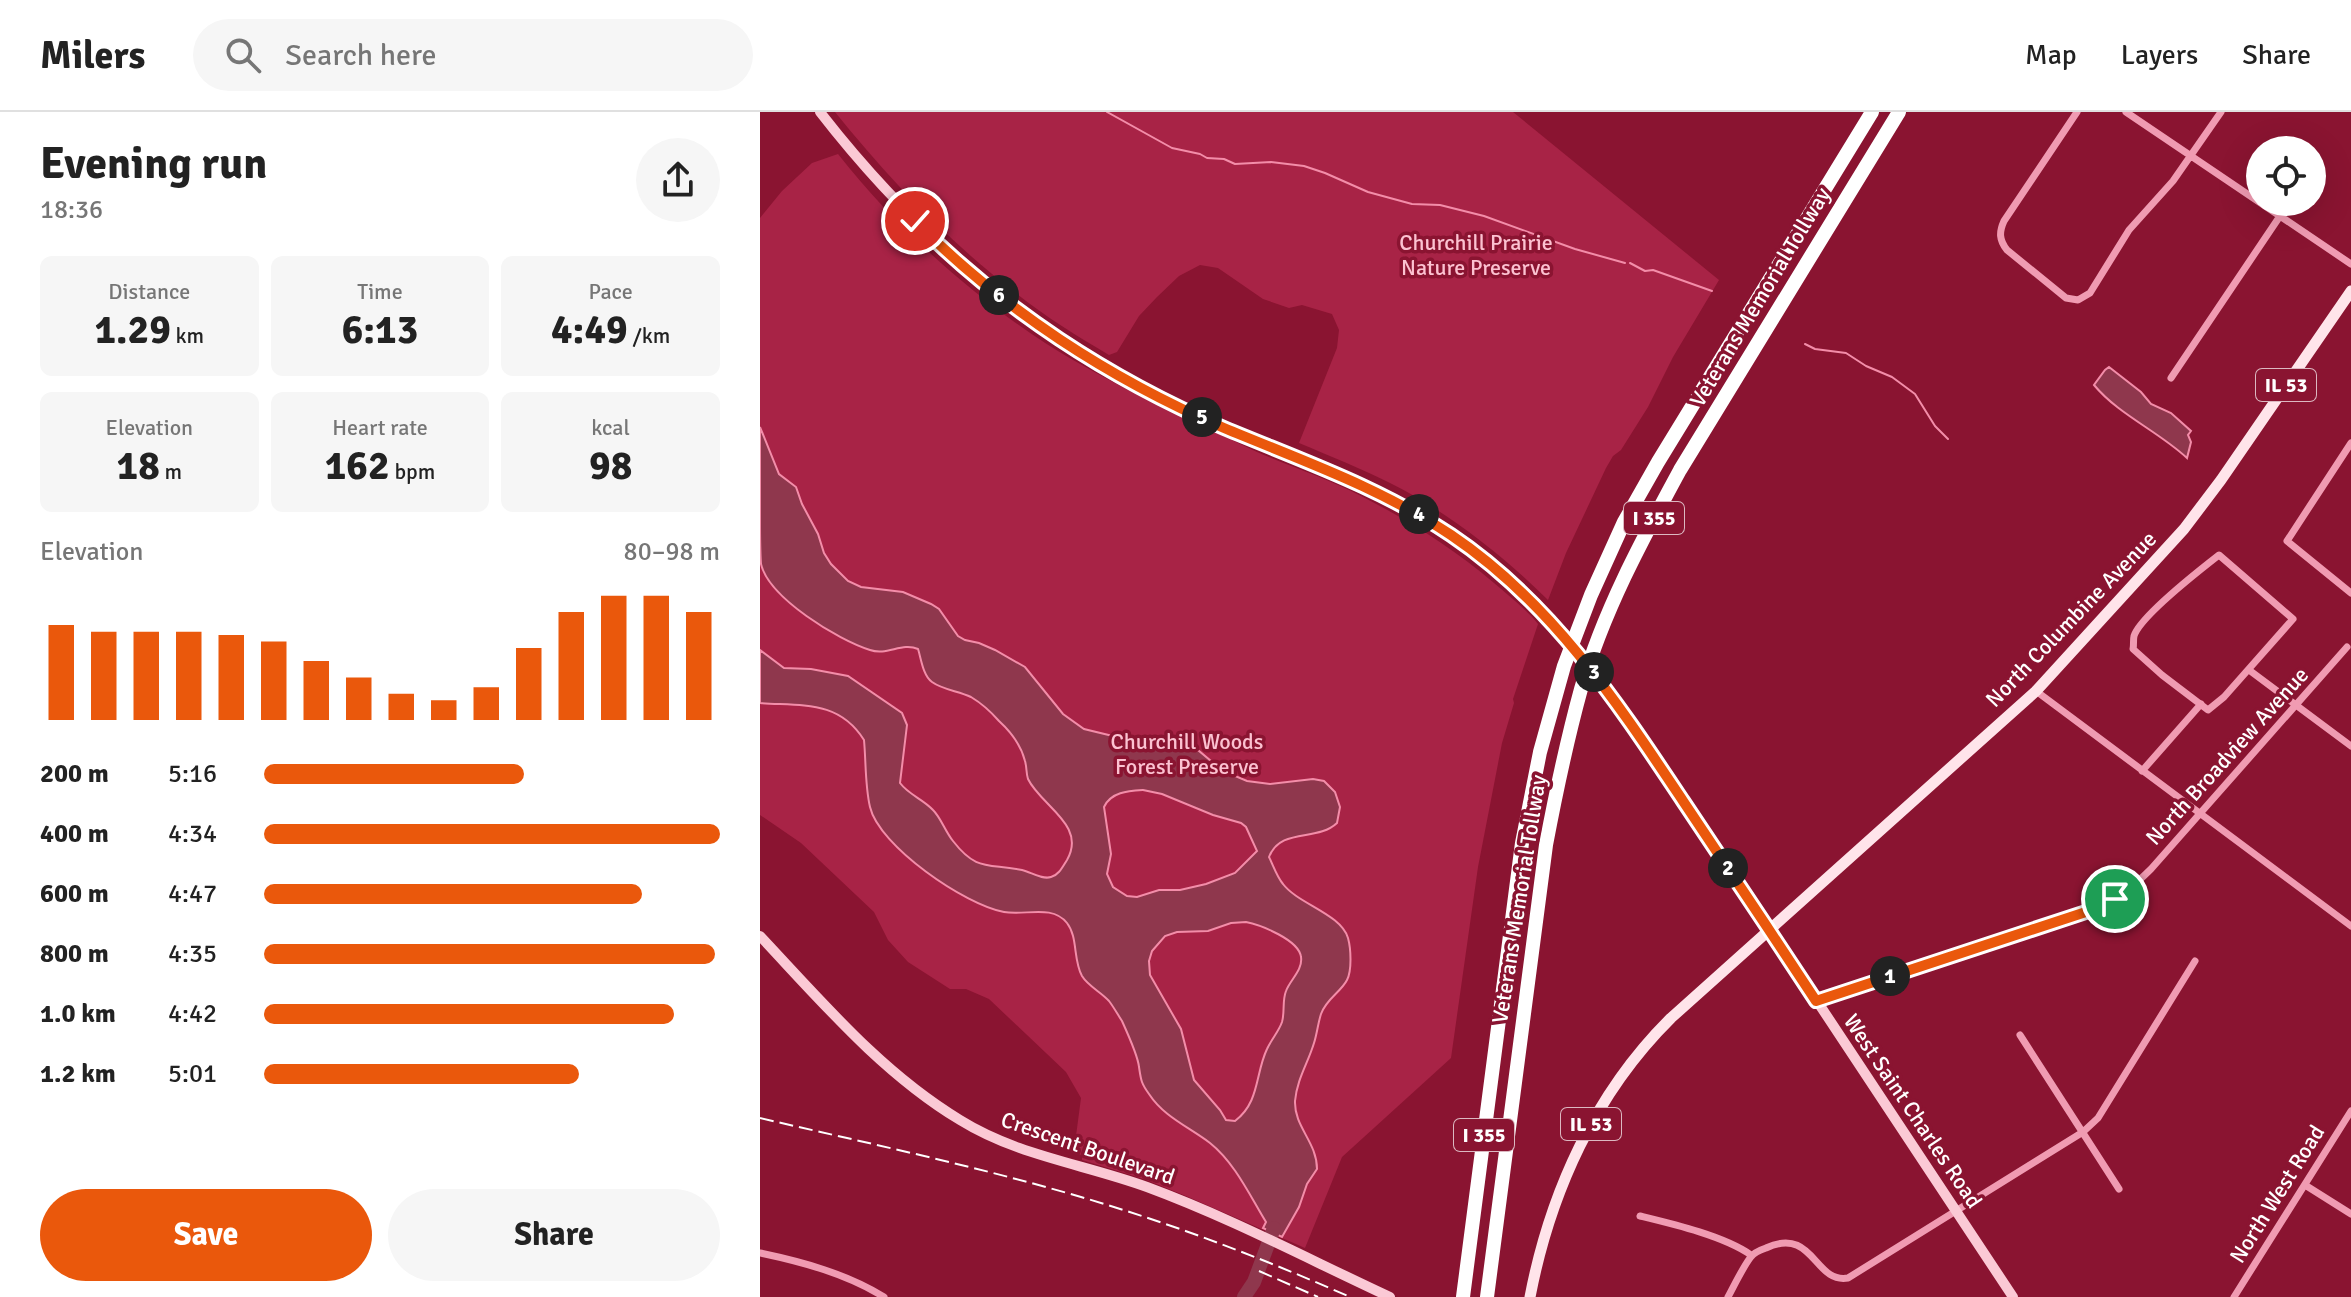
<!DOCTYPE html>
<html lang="en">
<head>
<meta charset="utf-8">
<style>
  body { margin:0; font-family:Signika,sans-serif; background:#f6f6f6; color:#222; height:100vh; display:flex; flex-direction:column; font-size:30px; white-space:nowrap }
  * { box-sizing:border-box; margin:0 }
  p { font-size:26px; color:#767676 }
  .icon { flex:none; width:44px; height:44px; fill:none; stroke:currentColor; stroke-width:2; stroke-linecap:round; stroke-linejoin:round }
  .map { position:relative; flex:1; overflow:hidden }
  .sheet { display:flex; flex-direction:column; background:#fff; width:760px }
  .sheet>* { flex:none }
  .buttons { position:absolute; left:1486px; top:24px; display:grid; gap:16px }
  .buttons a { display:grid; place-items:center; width:80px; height:80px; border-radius:50%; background:#fff; box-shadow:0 8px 32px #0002; font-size:40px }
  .pin { position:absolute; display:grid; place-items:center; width:68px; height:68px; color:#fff; margin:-34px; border:4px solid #fff; border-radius:50%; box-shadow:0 2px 8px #0007 }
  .km { position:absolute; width:40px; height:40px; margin:-20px; border-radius:50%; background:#222; color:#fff; font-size:22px; line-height:40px; text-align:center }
  .round { display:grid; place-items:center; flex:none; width:84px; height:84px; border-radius:42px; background:#f6f6f6 }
  .head { display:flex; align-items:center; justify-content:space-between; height:136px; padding:0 40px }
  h1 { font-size:44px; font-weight:700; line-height:60px }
  .figures { display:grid; grid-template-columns:repeat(3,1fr); gap:12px; height:136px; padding:8px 40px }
  .figures div { display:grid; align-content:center; border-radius:12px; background:#f6f6f6; text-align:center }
  .figures b { font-size:40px; font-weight:700 }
  .figures small { font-size:22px; font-weight:400 }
  .figures p { font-size:22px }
  .chart { height:224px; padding:16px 40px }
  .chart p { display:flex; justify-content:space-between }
  .chart svg { width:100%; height:144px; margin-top:8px; stroke:#ea580c; stroke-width:6 }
  .primary-button { display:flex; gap:16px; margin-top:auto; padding:16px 40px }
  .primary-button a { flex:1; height:92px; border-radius:48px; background:#ea580c; color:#fff; font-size:32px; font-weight:700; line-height:92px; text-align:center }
  .primary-button a+a { background:#f6f6f6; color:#222 }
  ul { padding:0 40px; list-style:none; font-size:26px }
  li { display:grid; grid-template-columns:128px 96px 1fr; align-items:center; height:60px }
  li i { height:20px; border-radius:10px; background:#ea580c }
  header { display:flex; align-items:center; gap:48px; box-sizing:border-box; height:112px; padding:0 40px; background:#fff; border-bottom:2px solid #e0e0e0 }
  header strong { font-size:38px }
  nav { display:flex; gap:44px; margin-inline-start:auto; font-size:28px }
  .search { width:560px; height:72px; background:#f6f6f6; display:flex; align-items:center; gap:20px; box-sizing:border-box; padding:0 28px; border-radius:44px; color:#767676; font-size:30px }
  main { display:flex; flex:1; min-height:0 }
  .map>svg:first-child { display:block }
  .green { fill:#a82346 }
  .water { fill:#8f374d; stroke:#f38da9; stroke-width:2; fill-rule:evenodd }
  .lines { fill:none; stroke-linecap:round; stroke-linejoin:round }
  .stream { stroke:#f38da9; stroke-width:2 }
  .river { stroke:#8f374d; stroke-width:14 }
  .street { stroke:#f09bb2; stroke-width:7 }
  .secondary { stroke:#fbc9d5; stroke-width:10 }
  .primary { stroke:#ffe4ea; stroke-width:11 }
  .highway { stroke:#fff; stroke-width:14 }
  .rail { stroke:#fff; stroke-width:2; stroke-dasharray:14 6; stroke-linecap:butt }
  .secondary-bridge { stroke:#fbc9d5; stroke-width:10 }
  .route-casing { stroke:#fff; stroke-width:16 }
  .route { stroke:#ea580c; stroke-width:10 }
  .labels { text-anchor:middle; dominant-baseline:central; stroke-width:7; stroke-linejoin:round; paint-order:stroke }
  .shield { fill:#8a1431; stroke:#dcb8c1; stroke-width:2 }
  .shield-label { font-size:20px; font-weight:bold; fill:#fff }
  .park-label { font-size:22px; fill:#fcc2d1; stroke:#8a1431 }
  .street-label { font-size:22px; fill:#fff; stroke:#8a1431 }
</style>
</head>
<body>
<header>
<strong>Milers</strong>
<div class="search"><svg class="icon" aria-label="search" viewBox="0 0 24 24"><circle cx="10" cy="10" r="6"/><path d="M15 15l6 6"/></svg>Search here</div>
<nav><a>Map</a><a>Layers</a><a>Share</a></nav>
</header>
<main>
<section class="sheet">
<div class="head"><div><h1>Evening run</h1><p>18:36</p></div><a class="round"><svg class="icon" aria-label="share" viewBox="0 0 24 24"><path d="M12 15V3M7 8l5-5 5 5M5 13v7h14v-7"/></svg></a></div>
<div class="figures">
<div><p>Distance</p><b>1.29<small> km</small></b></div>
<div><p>Time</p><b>6:13</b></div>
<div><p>Pace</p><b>4:49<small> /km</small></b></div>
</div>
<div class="figures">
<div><p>Elevation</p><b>18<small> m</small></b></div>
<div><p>Heart rate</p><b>162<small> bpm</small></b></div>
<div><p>kcal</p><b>98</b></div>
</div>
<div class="chart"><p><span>Elevation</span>80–98 m</p>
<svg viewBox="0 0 160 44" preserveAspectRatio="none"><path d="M5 44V15M15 44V17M25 44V17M35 44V17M45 44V18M55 44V20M65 44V26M75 44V31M85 44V36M95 44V38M105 44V34M115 44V22M125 44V11M135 44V6M145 44V6M155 44V11"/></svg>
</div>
<ul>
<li><b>200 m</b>5:16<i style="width:57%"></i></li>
<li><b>400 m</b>4:34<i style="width:100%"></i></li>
<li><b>600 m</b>4:47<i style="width:83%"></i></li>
<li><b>800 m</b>4:35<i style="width:99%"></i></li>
<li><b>1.0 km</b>4:42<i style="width:90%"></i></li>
<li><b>1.2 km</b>5:01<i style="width:69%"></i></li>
</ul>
<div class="primary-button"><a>Save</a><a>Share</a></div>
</section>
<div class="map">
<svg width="1591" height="1185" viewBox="0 0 1591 1185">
  <rect width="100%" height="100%" fill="#8a1431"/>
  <path class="green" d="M75,0H753L959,168L913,245L888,295L861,338L853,344L846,356L806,441L788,488C744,444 685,398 630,371C600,356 570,344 539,331L577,236L579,218L572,202L542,193L529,196L503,187L458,156L440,153L419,164L397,185L379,204L357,240L349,243C317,224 286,205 257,182C188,129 129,67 75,0Z
    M78,42C139,120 227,198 313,248C372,282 436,311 497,340C532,355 569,367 603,385C650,409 694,437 734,471C749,484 766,497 778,512L753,587L754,591L742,631L718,755L691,946L582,1045L545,1136L426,1084L384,1067L322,1048V1044L319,1042L316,1024L321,986L306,960L229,887L206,877H190L148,850L128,828L114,800L41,731L0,703V106L22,79L52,51Z"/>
  <path class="water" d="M1349,255L1381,280L1391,292L1411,301L1431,319L1428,323L1431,330L1427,346C1398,319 1359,303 1334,273L1345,258Z
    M0,315L19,362L36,375L42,392L58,422L64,441L71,452L88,469L101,475L143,480L171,492L179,497L198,524L205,528L219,531L235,538L265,555L303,602L324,617L361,626L412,629L439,639L463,659L487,669L510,672L553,667L564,669L575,680L580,695L577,711C557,730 521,715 509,745C513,753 517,765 523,772C538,792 581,802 588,826C591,837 592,858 587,868C581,880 566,887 561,902C558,911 557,922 554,931C548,951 537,967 535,989C534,1015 557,1030 557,1057L547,1072L539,1095L522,1125L503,1116L506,1110C490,1084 475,1051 450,1031C429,1015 404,1005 389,982C381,971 381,968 379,955C378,944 367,920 362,909C358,903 353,894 349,889C341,880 328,874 322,864C313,848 318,825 307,811C292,792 265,804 244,800C205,793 119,734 110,695C105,674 106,649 104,628C79,588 42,594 0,591V538L24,556L51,557L88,564L142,601L147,613L140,671C149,683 163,687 173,698C181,706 185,719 193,729C217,760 228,751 262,758C271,760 282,768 291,765C299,763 303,754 307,748C327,713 281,694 268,667C266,661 267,656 265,649C261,633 251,620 239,609C232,601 221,591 211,585C199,579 183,578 172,570C163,564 161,546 158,537C142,530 127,544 110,538C78,528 9,486 1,452C0,438 0,422 0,408C0,377 0,346 0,315ZM383,678L402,682L453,703L481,711L486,715L497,739L475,761L446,772L420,778H399L377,785L367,784L353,775L347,762L351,742L344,695C351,680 368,679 383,678ZM486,810C501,813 539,828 541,845C543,858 530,868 526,879C522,889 525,900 522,910C519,919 511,928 507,937C495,962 500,990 475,1009L466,1008L460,998L434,968L421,917L390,863L389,849L392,839L405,824L417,820L448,819L471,811Z"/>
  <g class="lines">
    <path class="stream" d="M347,0L412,36L440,42L447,46L464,47L475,52L511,50L544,54L565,61L608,80L652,92L680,93L724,104L815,137L865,151
      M870,151L885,159L893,158L952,179
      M1045,232L1055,237L1086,241L1106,254L1132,265L1155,282L1175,314L1188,327"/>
    <path class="river" d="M484,1185L494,1170L514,1116"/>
    <path class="street" d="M1317,0L1244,109C1239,120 1239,128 1247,138L1306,186L1318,188L1330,181L1369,118L1413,69L1461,0
      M1366,0L1591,152
      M1411,266L1520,104
      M1591,331L1527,429L1591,481
      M1459,443L1533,507L1464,585L1448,598L1402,563L1373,537C1374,533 1373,528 1374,524C1380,505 1441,457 1459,443Z
      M1489,558L1591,634
      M1276,579L1591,814
      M1382,659L1441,592
      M1056,889L1338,796C1358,787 1375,773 1391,757L1587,535
      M1260,923L1359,1077
      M1545,1073L1591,1102
      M880,1104C913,1112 964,1124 991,1143
      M0,1141C43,1150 87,1162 124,1185
      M968,1185C975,1172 982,1157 990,1146C993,1141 1000,1138 1006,1136C1054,1114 1054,1172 1088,1166L1323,1020L1338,1006L1435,849
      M1474,1185L1591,999"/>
    <path class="secondary" d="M60,0C157,125 271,221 413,292C473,322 537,342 597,370C667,401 732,447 785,502
      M853,586L1010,818L1253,1185
      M0,824C62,890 122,961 200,1008C258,1044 324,1052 387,1075C471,1106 550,1148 630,1185"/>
    <path class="primary" d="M770,1185C790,1081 835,981 911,906L1276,579L1424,417L1461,368L1591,179"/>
    <path class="highway" d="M703,1185L762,731L780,640L804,554L831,483L864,410L898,350L1112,0
      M727,1185L786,733C796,680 807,628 821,577C843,500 882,428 920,358L1139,0"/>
    <path class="rail" d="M0,1006C107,1031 215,1054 321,1085C413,1112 502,1146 590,1185
      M499,1159L558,1185"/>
    <path class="secondary-bridge" d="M785,502L823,546L853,586"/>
  </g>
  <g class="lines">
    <g class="route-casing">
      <path id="route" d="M155,109C242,197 350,267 464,316C543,349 619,375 691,423C792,491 857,590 923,689C968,756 1012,822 1056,889L1338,796L1355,787"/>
    </g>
    <use href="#route" class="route"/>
  </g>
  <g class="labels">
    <g class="shield">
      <rect x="1496" y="257" width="60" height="32" rx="6"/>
      <rect x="864" y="390" width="60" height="32" rx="6"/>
      <rect x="801" y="996" width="60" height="32" rx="6"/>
      <rect x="694" y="1007" width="60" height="32" rx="6"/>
    </g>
    <g class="shield-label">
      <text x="1526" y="273">IL 53</text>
      <text x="894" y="406">I 355</text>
      <text x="831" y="1012">IL 53</text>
      <text x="724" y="1023">I 355</text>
    </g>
    <g class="park-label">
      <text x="716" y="130">Churchill Prairie<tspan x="716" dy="25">Nature Preserve</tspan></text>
      <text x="427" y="629">Churchill Woods<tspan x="427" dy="25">Forest Preserve</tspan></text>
    </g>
    <g class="street-label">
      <text transform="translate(1000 185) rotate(-59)">Veterans Memorial Tollway</text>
      <text transform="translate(1311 507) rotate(-46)">North Columbine Avenue</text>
      <text transform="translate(1467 644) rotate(-48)">North Broadview Avenue</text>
      <text transform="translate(759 787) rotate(-81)">Veterans Memorial Tollway</text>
      <text transform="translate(1153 999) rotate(56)">West Saint Charles Road</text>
      <text transform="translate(328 1036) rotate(19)">Crescent Boulevard</text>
      <text transform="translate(1517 1082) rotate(-58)">North West Road</text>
    </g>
  </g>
</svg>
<div class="buttons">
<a><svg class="icon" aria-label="locate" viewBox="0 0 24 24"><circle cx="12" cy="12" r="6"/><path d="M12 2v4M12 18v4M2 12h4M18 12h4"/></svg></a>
</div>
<div class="pin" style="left:1355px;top:787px;background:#1e9e55"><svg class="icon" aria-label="arrive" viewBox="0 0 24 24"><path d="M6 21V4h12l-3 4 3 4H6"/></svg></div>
<div class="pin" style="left:155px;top:109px;background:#d93025"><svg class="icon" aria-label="check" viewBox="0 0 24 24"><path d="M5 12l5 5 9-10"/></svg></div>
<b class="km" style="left:1130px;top:864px">1</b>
<b class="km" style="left:968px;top:756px">2</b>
<b class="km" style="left:834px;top:560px">3</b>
<b class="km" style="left:659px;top:402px">4</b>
<b class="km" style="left:442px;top:305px">5</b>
<b class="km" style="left:239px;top:183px">6</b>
</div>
</main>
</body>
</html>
